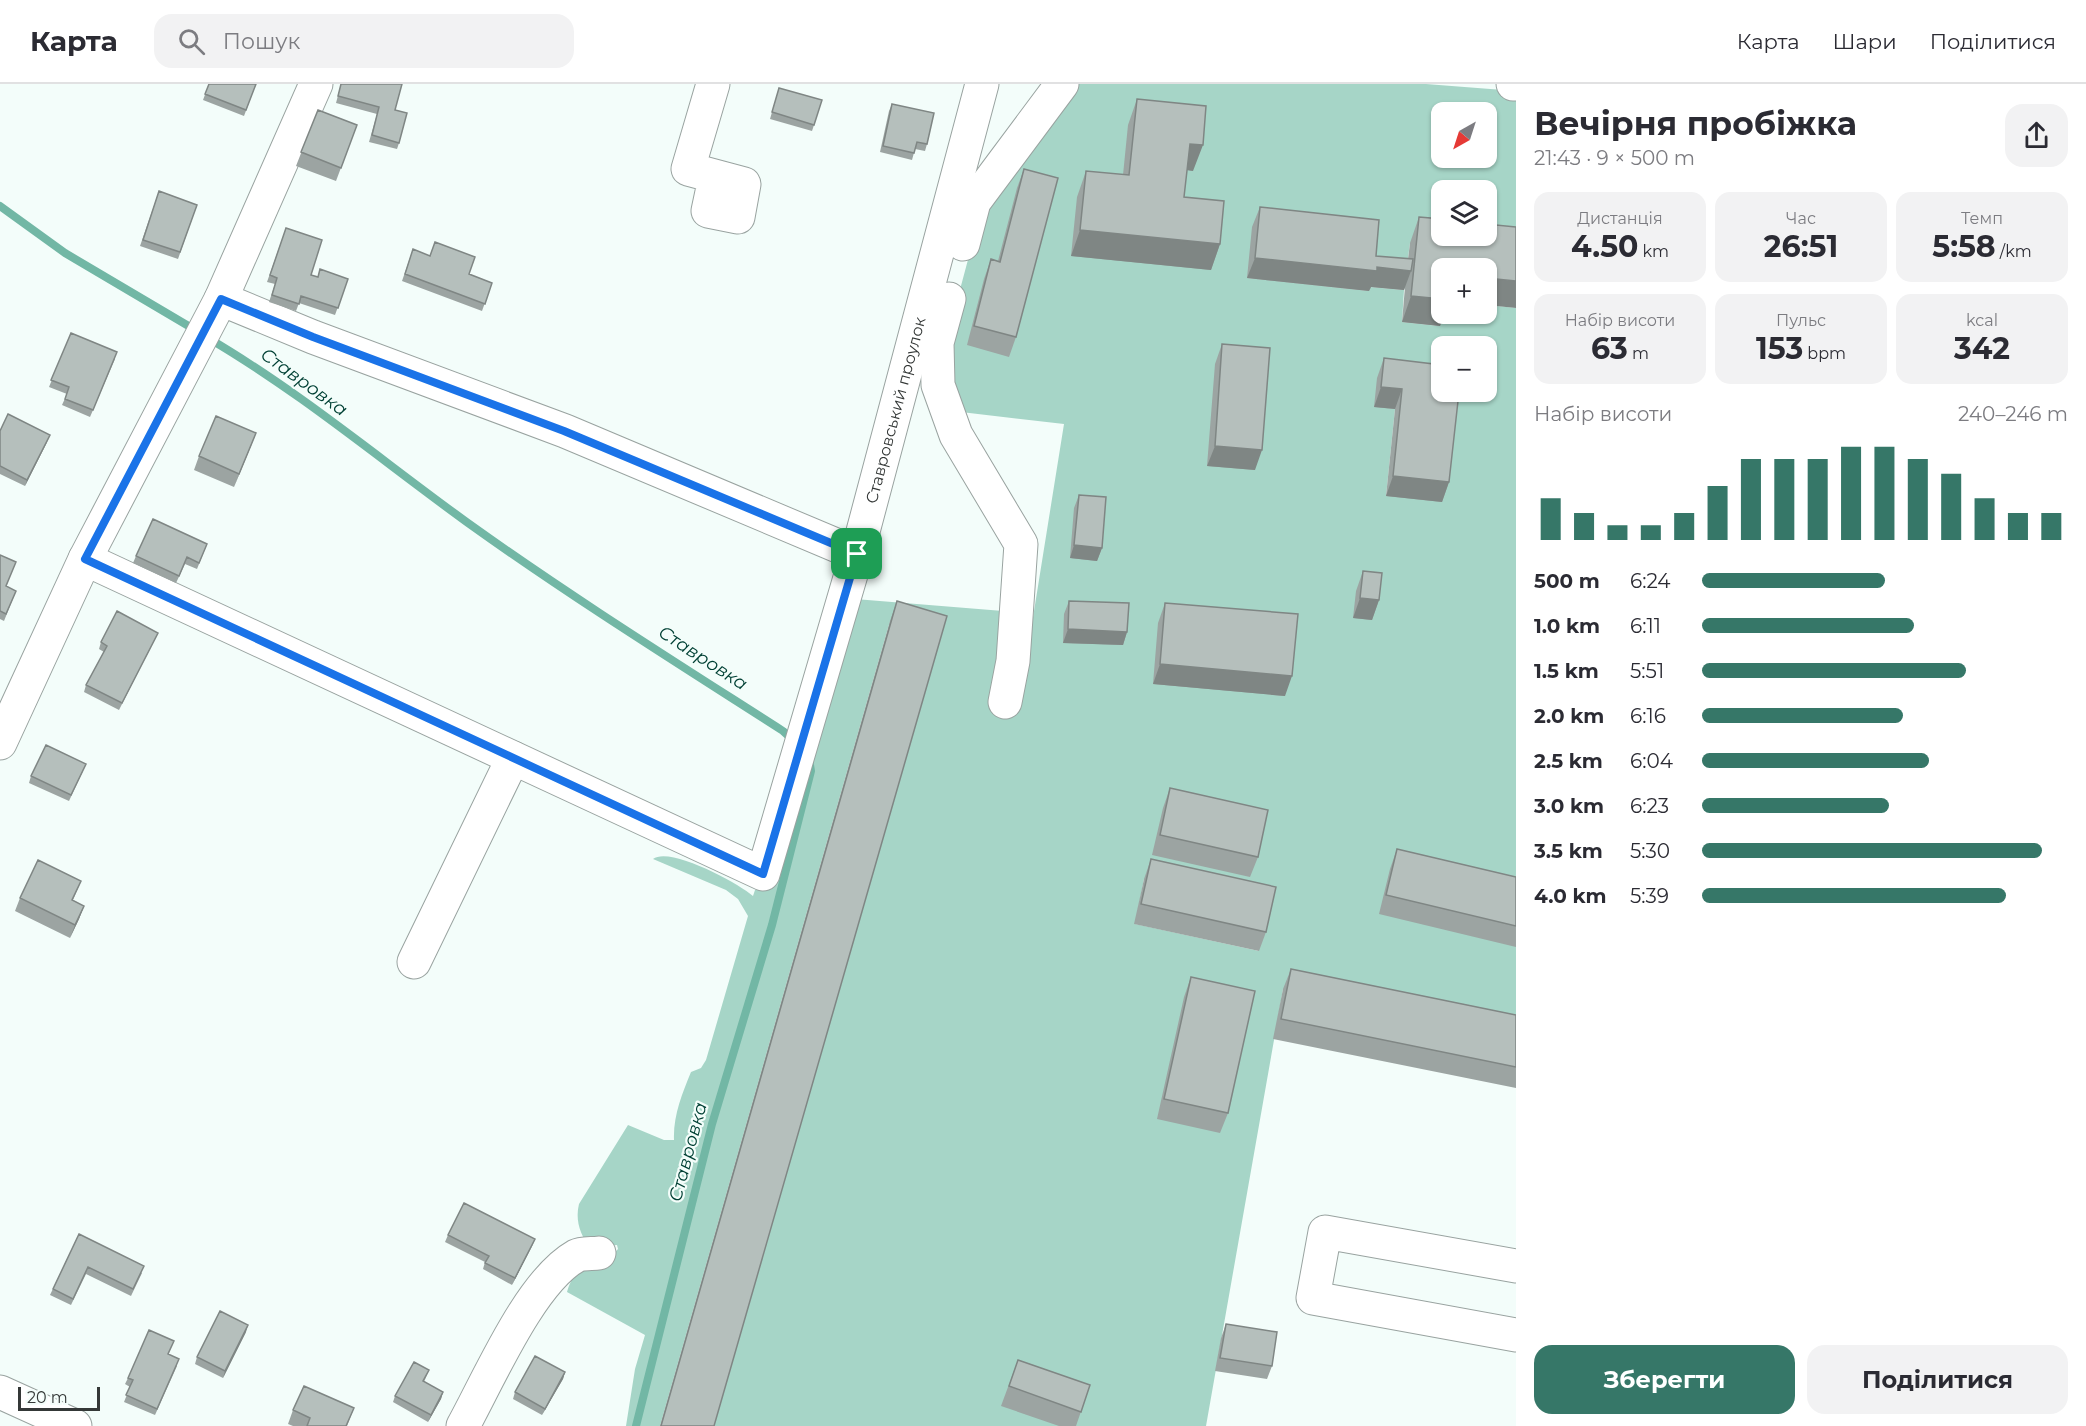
<!DOCTYPE html>
<html lang="uk">
<head>
<meta charset="utf-8">
<style>
  body { margin:0; font-family:Montserrat,sans-serif; background:#f2f2f3; color:#2b2b33; height:100vh; display:flex; flex-direction:column; font-size:22px; white-space:nowrap }
  * { box-sizing:border-box; margin:0 }
  p { font-size:20px; color:#7c7c81 }
  .icon { flex:none; width:33px; height:33px; fill:none; stroke:currentColor; stroke-width:2; stroke-linecap:round; stroke-linejoin:round }
  .map { position:relative; flex:1; overflow:hidden }
  .panel { display:flex; flex-direction:column; background:#fff; width:570px }
  .panel>* { flex:none }
  .needle { width:39px; rotate:219deg }
  .tools { position:absolute; left:1431px; top:18px; display:grid; gap:12px }
  .tools a { display:grid; place-items:center; width:66px; height:66px; border-radius:12px; background:#fff; box-shadow:0 2px 4px #0004; font-size:30px }
  .scale { position:absolute; left:18px; bottom:15px; width:82px; box-sizing:border-box; padding-left:6px; border:3px solid #343837; border-top:0; font-size:16px; line-height:21px; white-space:nowrap; color:#343837; -webkit-text-stroke:4px #f3fdfa; paint-order:stroke }
  .pin { position:absolute; display:grid; place-items:center; width:51px; height:51px; color:#fff; margin:-26px; border-radius:12px; box-shadow:0 3px 9px #0006 }
  .round { display:grid; place-items:center; flex:none; width:63px; height:63px; border-radius:18px; background:#f2f2f3 }
  .head { display:flex; align-items:center; justify-content:space-between; height:102px; padding:0 18px }
  h1 { font-size:33px; font-weight:700; line-height:45px }
  .figures { display:grid; grid-template-columns:repeat(3,1fr); gap:9px; height:102px; padding:6px 18px }
  .figures div { display:grid; align-content:center; border-radius:15px; background:#f2f2f3; text-align:center }
  .figures b { font-size:30px; font-weight:700 }
  .figures small { font-size:16px; font-weight:400 }
  .figures p { font-size:16px }
  .chart { height:168px; padding:12px 18px }
  .chart p { display:flex; justify-content:space-between }
  .chart svg { width:100%; height:108px; margin-top:6px; stroke:#367768; stroke-width:6 }
  .button { display:flex; gap:12px; margin-top:auto; padding:12px 18px }
  .button a { flex:1; height:69px; border-radius:18px; background:#367768; color:#fff; font-size:24px; font-weight:700; line-height:69px; text-align:center }
  .button a+a { background:#f2f2f3; color:#2b2b33 }
  ul { padding:0 18px; list-style:none; font-size:20px }
  li { display:grid; grid-template-columns:96px 72px 1fr; align-items:center; height:45px }
  li i { height:15px; border-radius:8px; background:#367768 }
  header { display:flex; align-items:center; gap:36px; box-sizing:border-box; height:84px; padding:0 30px; background:#fff; border-bottom:2px solid #e1e1e2 }
  header strong { font-size:28px }
  nav { display:flex; gap:33px; margin-inline-start:auto; font-size:21px }
  .search { width:420px; height:54px; background:#f2f2f3; display:flex; align-items:center; gap:15px; box-sizing:border-box; padding:0 21px; border-radius:18px; color:#7c7c81; font-size:22px }
  main { display:flex; flex:1; min-height:0 }
  .map>svg:first-child { display:block }
  .green { fill:#a6d5c7; fill-rule:evenodd }
  .lines { fill:none; stroke-linecap:round; stroke-linejoin:round }
  .stream { stroke:#72b7a5; stroke-width:8 }
  .minor-casing { stroke:#99a3a0; stroke-width:35 }
  .minor { stroke:#fff; stroke-width:33 }
  .wall { fill:#9ca4a2 }
  .shaded-wall { fill:#7f8684 }
  .building { fill:#b5bfbc; stroke:#7f8684; stroke-width:1.5 }
  .route-casing { stroke:#fff; stroke-width:12 }
  .route { stroke:#1a73e8; stroke-width:8 }
  .labels { text-anchor:middle; dominant-baseline:central; stroke-width:4.5; stroke-linejoin:round; paint-order:stroke }
  .street-label { font-size:16px; fill:#343837; stroke:#f3fdfa }
  .water-label { font-size:18px; font-style:italic; fill:#004034; stroke:#f3fdfa }
</style>
</head>
<body>
<header>
<strong>Карта</strong>
<div class="search"><svg class="icon" aria-label="search" viewBox="0 0 24 24"><circle cx="10" cy="10" r="6"/><path d="M15 15l6 6"/></svg>Пошук</div>
<nav><a>Карта</a><a>Шари</a><a>Поділитися</a></nav>
</header>
<main>
<div class="map">
<svg width="1516" height="1342" viewBox="0 0 1516 1342">
  <rect width="100%" height="100%" fill="#f3fdfa"/>
  <path class="green" d="M1077,0H1426L1516,7V170L1410,159L1405,195L1253,143L1248,194L1369,207L1370,203L1404,206L1402,238L1439,242L1442,230H1486L1487,221L1516,224V953L1283,905L1206,1342H713L890,537L660,1342H626L635,1285L645,1251L567,1208C577,1173 600,1187 618,1165L617,1161L591,1164C580,1152 575,1136 579,1120L628,1041L664,1056H674C673,1032 682,1010 691,988L701,984L706,976L748,832L738,815L726,806L653,775C670,762 738,799 753,812L755,806L765,804L855,515L1003,527L990,618L1018,627L1064,340L961,328L946,258L981,127ZM1442,28H1486V74H1442ZM1442,106H1486V152H1442ZM1442,262H1486V308H1454L1386,412L1395,325L1374,322L1441,301ZM1065,530L1123,533L1064,559ZM1144,795L1259,867L1135,840Z"/>
  <g class="lines">
    <path class="stream" d="M0,122L65,169L197,247
      M208,254C300,308 381,376 468,439C570,512 677,579 783,647L795,658
      M636,1342L712,1040L772,841L811,687L809,675"/>
    <g class="minor-casing">
      <g id="minor">
        <path d="M713,0L688,85L744,100L738,133L708,127L715,94"/>
        <path d="M1513,0H1516"/>
        <path d="M963,160L974,118L1062,0"/>
        <path d="M221,215L313,253L565,347L857,470"/>
        <path d="M949,215L937,259L938,301L956,351L1021,460L1013,577L1005,618"/>
        <path id="s1" d="M85,475L763,790L857,470L982,0"/>
        <path d="M0,659L85,475L221,215L316,0"/>
        <path d="M414,878L513,674"/>
        <path d="M1516,1182L1325,1148L1313,1214L1516,1251"/>
        <path d="M0,1308L75,1342"/>
        <path d="M463,1342C489,1295 530,1198 576,1172C582,1169 592,1170 599,1169"/>
      </g>
    </g>
    <use href="#minor" class="minor"/>
  </g>
  <path class="wall" d="M209,0H256L244,32L203,16Z
    M341,0H402L395,26L399,59L397,65L369,58L377,30L336,19Z
    M779,4L814,41L812,47L770,35Z
    M1137,15L1193,87L1187,86L1184,113L1220,160L1211,186L1071,172L1077,113L1086,87L1123,91L1128,41Z
    M892,20L927,60L925,67L915,65L912,76L880,68L889,27Z
    M318,26L357,41L336,97L296,82Z
    M1024,85L1016,253L1009,273L967,261L984,195L991,175L998,177L1017,104Z
    M159,107L197,121L178,175L140,162Z
    M1260,123L1376,172L1408,175L1410,159L1419,133L1442,184V230H1444L1440,242L1402,238L1405,203L1404,206L1371,203L1369,207L1247,194L1252,143Z
    M286,144L311,191L317,193L348,195L335,231L299,219L296,227L269,218L275,200L267,198Z
    M413,165L469,190L492,199L482,227L402,197Z
    M71,249L115,275L90,333L62,321L67,310L49,303Z
    M1222,260L1255,386L1207,382L1215,280Z
    M1384,274L1442,281L1449,398L1442,418L1386,412L1395,325L1374,323L1377,294Z
    M0,347L47,358L25,402L0,390Z
    M256,349L234,403L194,386L199,372Z
    M1079,411L1102,464L1097,477L1070,474L1074,424Z
    M207,460L197,485L185,480L176,499L133,479L136,472Z
    M0,471L6,503L16,507L4,537L0,535Z
    M1363,487L1379,516L1372,536L1353,534L1356,507Z
    M897,517L714,1342H660L890,537Z
    M1069,517L1127,548L1123,561L1063,559L1064,530Z
    M1165,519L1285,612L1153,600L1158,539Z
    M158,549L155,555L119,626L84,608L86,601L104,568L99,565L101,558Z
    M83,687L69,717L29,699L31,692Z
    M1170,704L1258,773L1250,793L1152,771L1163,724Z
    M1397,765L1516,793V863L1379,830L1390,785Z
    M1151,775L1266,848L1259,867L1134,840L1144,795Z
    M81,797L73,816L84,822L79,835L70,854L15,827L20,814Z
    M1291,885L1516,931V1004L1273,955L1283,905Z
    M1191,893L1228,1029L1220,1049L1157,1035L1184,913Z
    M79,1150L142,1189L131,1212L86,1190L71,1221L50,1211Z
    M448,1151L535,1155L532,1162L512,1201L483,1185L485,1178L445,1158Z
    M1226,1240L1272,1282L1267,1295L1215,1287L1221,1254Z
    M246,1248L223,1294L195,1280L197,1273Z
    M169,1270L177,1282L155,1331L124,1318L130,1303L125,1300L128,1294Z
    M1018,1276L1090,1301L1076,1342H1059L1001,1322Z
    M429,1286L424,1298L443,1308L441,1315L428,1338L393,1318L395,1312Z
    M565,1288L563,1295L542,1331L513,1315L515,1308Z
    M354,1324L347,1342H293L288,1340L293,1326Z"/>
  <path class="shaded-wall" d="M1190,60L1203,61L1193,87L1180,85Z
    M1080,146L1220,160L1211,186L1071,172Z
    M1255,174L1377,183L1411,187L1404,206L1371,203L1369,207L1247,194Z
    M1486,194L1516,197V224L1486,221Z
    M1411,212L1442,215V230H1444L1440,242L1402,238Z
    M1381,303L1402,305L1395,325L1374,323Z
    M256,349L251,362L234,403L239,390Z
    M50,351L47,358L25,402L27,396Z
    M1215,362L1262,366L1255,386L1207,382Z
    M1393,392L1449,398L1442,418L1386,412Z
    M1074,461L1102,464L1097,477L1070,474Z
    M1360,514L1379,516L1372,536L1353,534Z
    M1068,545L1127,548L1123,561L1063,559Z
    M1160,580L1292,592L1285,612L1153,600Z
    M84,822L79,835L70,854L75,841Z
    M535,1155L532,1162L512,1201L515,1194Z
    M248,1241L246,1248L223,1294L225,1287Z
    M565,1288L563,1295L542,1331L545,1325Z
    M443,1308L441,1315L428,1338L431,1331Z"/>
  <path class="building" d="M209,0H256L246,26L205,10Z
    M341,0H402L395,26L407,29L399,59L372,51L379,23L338,12Z
    M779,4L822,16L814,41L772,28Z
    M1137,15L1206,22L1203,61L1190,60L1184,113L1224,117L1220,160L1080,146L1086,87L1129,91Z
    M892,20L934,29L927,60L917,58L914,69L883,62Z
    M318,26L357,41L341,84L301,68Z
    M1024,85L1058,94L1016,253L974,242L991,175L1000,178Z
    M159,107L197,121L180,168L143,156Z
    M1260,123L1379,136L1376,172L1413,175L1411,187L1377,183V187L1255,174Z
    M1419,133L1442,135V152H1486V140L1516,143V197L1486,194V184H1442V215L1411,212Z
    M286,144L322,156L311,191L318,193L320,185L348,195L338,224L301,212L299,220L272,211L277,194L270,191Z
    M435,158L475,173L469,190L492,199L485,220L405,190L413,165L430,172Z
    M71,249L117,268L93,326L65,315L69,303L51,296Z
    M1222,260L1270,264L1262,366L1215,362Z
    M1384,274L1442,281V308H1459L1449,398L1393,392L1402,305L1381,303Z
    M8,330L50,351L27,396L0,382V347Z
    M216,332L256,349L239,390L199,372Z
    M1079,411L1106,413L1102,464L1074,461Z
    M153,435L207,460L199,479L187,473L179,492L136,472Z
    M0,471L16,478L6,502L16,507L6,530L0,527Z
    M1363,487L1382,489L1379,516L1360,514Z
    M897,517L947,532L714,1342H661Z
    M1069,517L1129,519L1127,548L1068,545Z
    M1165,519L1298,530L1292,592L1160,580Z
    M117,527L158,549L122,619L86,601L107,562L101,558Z
    M46,661L86,680L71,711L31,692Z
    M1170,704L1268,726L1258,773L1160,751Z
    M1397,765L1516,793V842L1386,811Z
    M1151,775L1276,803L1266,848L1141,820Z
    M38,776L81,797L72,816L84,822L75,841L20,814Z
    M1291,885L1516,931V983L1281,935Z
    M1191,893L1255,907L1228,1029L1164,1015Z
    M464,1119L535,1155L515,1194L485,1179L489,1172L448,1151Z
    M79,1150L144,1182L133,1205L88,1183L73,1215L53,1205Z
    M220,1227L248,1241L225,1287L197,1273Z
    M1226,1240L1277,1248L1272,1282L1220,1274Z
    M149,1246L174,1257L168,1270L179,1275L157,1325L126,1311L133,1296L128,1294Z
    M535,1272L565,1288L545,1325L515,1308Z
    M1018,1276L1090,1301L1081,1328L1009,1302Z
    M414,1278L429,1286L423,1297L443,1308L431,1331L395,1312Z
    M304,1302L354,1324L346,1342H307L310,1334L293,1326Z"/>
  <g class="lines">
    <g class="route-casing">
      <path id="route" d="M221,215L313,253L564,347L857,470L763,790L85,475Z"/>
    </g>
    <use href="#route" class="route"/>
  </g>
  <g class="labels">
    <g class="street-label">
      <text stroke="none"><textPath href="#s1" startOffset="1230">Ставровський проулок</textPath></text>
    </g>
    <g class="water-label">
      <text transform="translate(304 298) rotate(36)">Ставровка</text>
      <text transform="translate(703 574) rotate(33)">Ставровка</text>
      <text transform="translate(688 1068) rotate(-75)">Ставровка</text>
    </g>
  </g>
</svg>
<div class="tools">
<a><svg class="needle" viewBox="-14 -14 28 28"><path d="M0-13l5 13h-10z" fill="#e53935"/><path d="M0 13l5-13h-10z" fill="#7c7c81"/></svg></a>
<a><svg class="icon" aria-label="layers" viewBox="0 0 24 24"><path d="M12 4l9 5-9 5-9-5zM3 14l9 5 9-5"/></svg></a>
<a>+</a>
<a>−</a>
</div>
<div class="scale">20 m</div>
<div class="pin" style="left:857px;top:470px;background:#1e9e55"><svg class="icon" aria-label="arrive" viewBox="0 0 24 24"><path d="M6 21V4h12l-3 4 3 4H6"/></svg></div>
</div>
<section class="panel">
<div class="head"><div><h1>Вечірня пробіжка</h1><p>21:43 · 9 × 500 m</p></div><a class="round"><svg class="icon" aria-label="share" viewBox="0 0 24 24"><path d="M12 15V3M7 8l5-5 5 5M5 13v7h14v-7"/></svg></a></div>
<div class="figures">
<div><p>Дистанція</p><b>4.50<small> km</small></b></div>
<div><p>Час</p><b>26:51</b></div>
<div><p>Темп</p><b>5:58<small> /km</small></b></div>
</div>
<div class="figures">
<div><p>Набір висоти</p><b>63<small> m</small></b></div>
<div><p>Пульс</p><b>153<small> bpm</small></b></div>
<div><p>kcal</p><b>342</b></div>
</div>
<div class="chart"><p><span>Набір висоти</span>240–246 m</p>
<svg viewBox="0 0 160 44" preserveAspectRatio="none"><path d="M5 44V27M15 44V33M25 44V38M35 44V38M45 44V33M55 44V22M65 44V11M75 44V11M85 44V11M95 44V6M105 44V6M115 44V11M125 44V17M135 44V27M145 44V33M155 44V33"/></svg>
</div>
<ul>
<li><b>500 m</b>6:24<i style="width:50%"></i></li>
<li><b>1.0 km</b>6:11<i style="width:58%"></i></li>
<li><b>1.5 km</b>5:51<i style="width:72%"></i></li>
<li><b>2.0 km</b>6:16<i style="width:55%"></i></li>
<li><b>2.5 km</b>6:04<i style="width:62%"></i></li>
<li><b>3.0 km</b>6:23<i style="width:51%"></i></li>
<li><b>3.5 km</b>5:30<i style="width:93%"></i></li>
<li><b>4.0 km</b>5:39<i style="width:83%"></i></li>
</ul>
<div class="button"><a>Зберегти</a><a>Поділитися</a></div>
</section>
</main>
</body>
</html>
